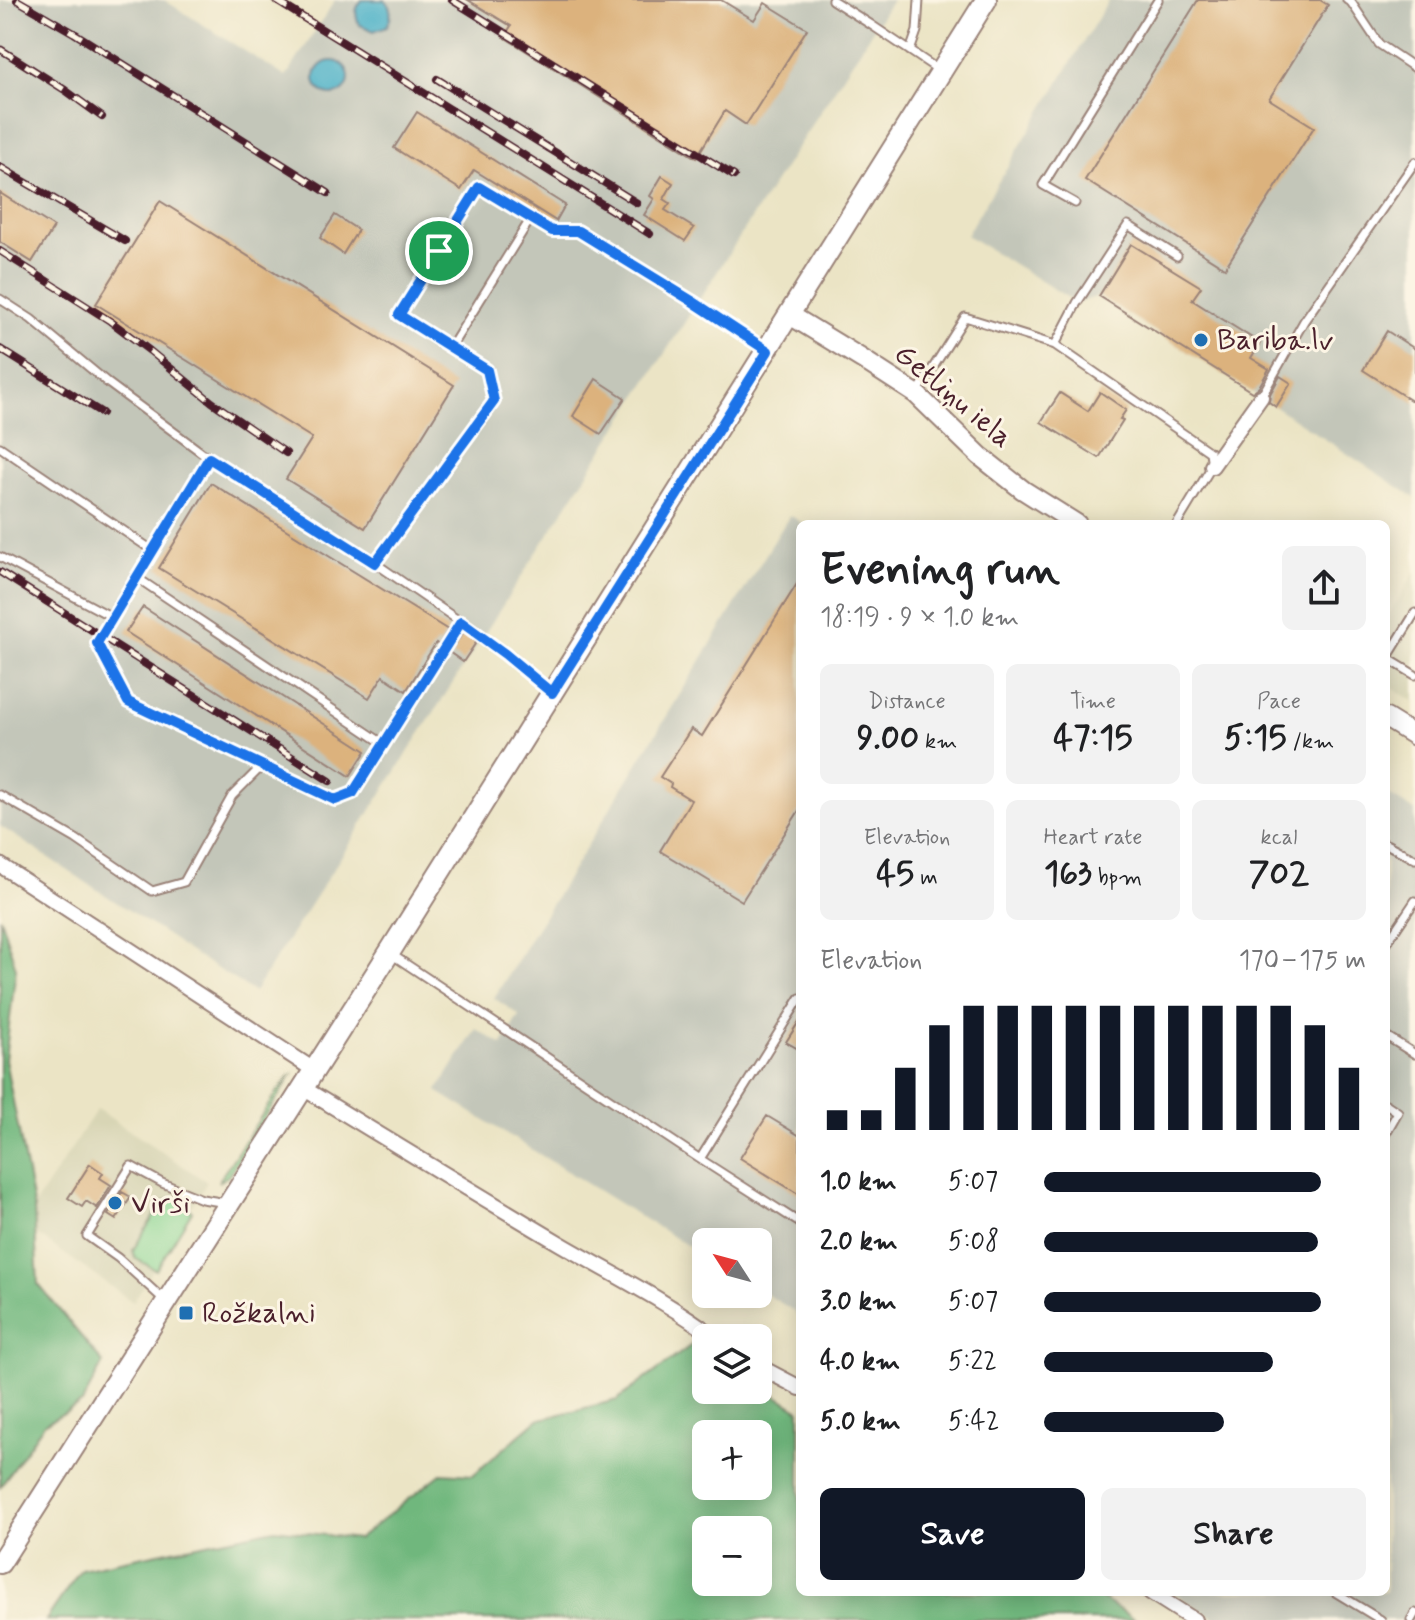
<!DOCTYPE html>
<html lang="en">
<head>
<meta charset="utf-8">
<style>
  body { margin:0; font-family:Mynerve,sans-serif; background:#f2f2f2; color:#202124; height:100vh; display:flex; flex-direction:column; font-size:30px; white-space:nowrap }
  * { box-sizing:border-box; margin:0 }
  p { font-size:26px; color:#757577 }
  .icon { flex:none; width:44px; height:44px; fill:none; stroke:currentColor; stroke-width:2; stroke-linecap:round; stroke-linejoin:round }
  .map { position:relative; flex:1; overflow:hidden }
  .panel { position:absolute; left:796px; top:520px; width:594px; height:1076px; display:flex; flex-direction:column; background:#fff; border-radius:12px; box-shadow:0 4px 20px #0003 }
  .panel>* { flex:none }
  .needle { width:52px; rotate:306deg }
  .fabs { position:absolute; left:692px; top:1228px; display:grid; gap:16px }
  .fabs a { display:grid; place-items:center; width:80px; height:80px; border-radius:12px; background:#fff; box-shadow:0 4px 20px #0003; font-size:40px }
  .pin { position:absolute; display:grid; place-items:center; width:68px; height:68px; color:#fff; margin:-34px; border:4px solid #fff; border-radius:50%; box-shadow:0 2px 8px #0007 }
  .round { display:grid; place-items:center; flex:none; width:84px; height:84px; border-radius:12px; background:#f2f2f2 }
  .headline { display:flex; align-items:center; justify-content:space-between; height:136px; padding:0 24px }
  h1 { font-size:44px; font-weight:700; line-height:60px }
  .stats { display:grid; grid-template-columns:repeat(3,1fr); gap:12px; height:136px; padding:8px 24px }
  .stats div { display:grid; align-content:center; border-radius:12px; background:#f2f2f2; text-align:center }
  .stats b { font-size:34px; font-weight:700 }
  .stats small { font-size:22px; font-weight:400 }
  .stats p { font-size:22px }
  .chart { height:224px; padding:16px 24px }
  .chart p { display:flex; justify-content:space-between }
  .chart svg { width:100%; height:144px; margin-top:8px; stroke:#111827; stroke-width:6 }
  .cta { display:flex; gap:16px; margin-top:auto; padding:16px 24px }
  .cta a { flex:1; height:92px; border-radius:12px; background:#111827; color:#fff; font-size:32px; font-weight:700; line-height:92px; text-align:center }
  .cta a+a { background:#f2f2f2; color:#202124 }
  ul { padding:0 24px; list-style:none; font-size:26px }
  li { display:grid; grid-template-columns:128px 96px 1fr; align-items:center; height:60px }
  li i { height:20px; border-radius:10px; background:#111827 }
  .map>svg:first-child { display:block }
  .built { fill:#d8d5b5 }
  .industrial { fill:#c3c6b9 }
  .green { fill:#8bd693; stroke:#6a7a5f; stroke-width:2 }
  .forest { fill:#70b77d; stroke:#5d6b54; stroke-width:2; fill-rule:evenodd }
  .water { fill:#48b0c7; stroke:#496879; stroke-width:2 }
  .building { fill:#dcb27d }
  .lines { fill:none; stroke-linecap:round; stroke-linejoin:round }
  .service-casing { stroke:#9a8278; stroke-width:11 }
  .minor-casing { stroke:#9a8278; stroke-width:18 }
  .tertiary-casing { stroke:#9a8278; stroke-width:22 }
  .secondary-casing { stroke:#9a8278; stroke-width:24 }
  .service { stroke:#fff; stroke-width:7 }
  .minor { stroke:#fff; stroke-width:14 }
  .tertiary { stroke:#fff; stroke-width:18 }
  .secondary { stroke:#fff; stroke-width:20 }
  .rail-casing { stroke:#4a1f2b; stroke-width:8 }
  .rail { stroke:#fcf5e5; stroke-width:5; stroke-dasharray:15; stroke-linecap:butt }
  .route-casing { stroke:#fff; stroke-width:16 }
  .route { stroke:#1a73e8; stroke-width:10 }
  .poi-dot { fill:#1f6fb2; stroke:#fcf5e5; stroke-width:3 }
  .labels { text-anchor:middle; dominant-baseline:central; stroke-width:6; stroke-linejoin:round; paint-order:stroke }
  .poi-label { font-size:30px; fill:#4a1f2b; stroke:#fcf5e5; text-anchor:start }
  .street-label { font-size:30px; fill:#4a1f2b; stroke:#fcf5e5 }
</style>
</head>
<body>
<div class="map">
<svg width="1415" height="1620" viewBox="0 0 1415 1620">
  <rect width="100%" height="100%" fill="#fcf5e5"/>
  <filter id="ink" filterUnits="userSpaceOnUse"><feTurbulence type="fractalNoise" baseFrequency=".0125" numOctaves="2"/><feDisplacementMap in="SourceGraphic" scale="16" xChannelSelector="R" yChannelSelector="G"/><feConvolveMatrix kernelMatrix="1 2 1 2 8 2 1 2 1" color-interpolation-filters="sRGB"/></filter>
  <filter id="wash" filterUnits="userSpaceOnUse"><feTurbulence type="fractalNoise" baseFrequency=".006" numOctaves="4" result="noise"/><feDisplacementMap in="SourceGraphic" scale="32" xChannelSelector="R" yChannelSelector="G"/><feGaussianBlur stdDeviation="1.8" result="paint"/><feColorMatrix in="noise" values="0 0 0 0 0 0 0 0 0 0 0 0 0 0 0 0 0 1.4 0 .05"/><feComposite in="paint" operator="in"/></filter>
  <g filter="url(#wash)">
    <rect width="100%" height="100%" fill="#ebe4c5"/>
    <path class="built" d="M1415,572V702L1386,684V620Z
      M97,1109L207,1182L133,1302L22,1224Z"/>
    <path class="industrial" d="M0,0H164L286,77L335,0H892L254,992L179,945L174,940L0,826Z
      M1109,0H1415V498L1276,407L1099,296L1077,303L966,235Z
      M790,515L803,524H800V1322L794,1311L758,1289V1242H706V1257L437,1091L476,1029L502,1045L519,1015L494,998Z
      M1386,793L1415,811V1620H1218L1173,1592H1386Z"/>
    <path class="green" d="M293,1073L228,1176L218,1182L277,1092Z
      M174,1197L192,1211L156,1270L135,1258L133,1250L162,1203Z"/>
    <path class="forest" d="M0,917L16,968L5,1060L34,1209L38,1284L103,1363L82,1403L44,1424L0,1487Z
      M693,1344L706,1352V1390H758V1384L800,1410V1592H1091L1136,1620H46L81,1569L275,1529L358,1539L442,1473L473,1475L537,1420L617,1400ZM706,1434H758V1486H706ZM706,1530H758V1582H706Z"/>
    <path class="water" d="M362,0H385C392,8 392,17 387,26L374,31L360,25C354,16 355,8 362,0Z
      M315 78a17 17 0 1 1 34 0a17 17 0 1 1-34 0Z"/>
    <g id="blocks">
      <path class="building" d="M468,0H721L754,20L765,3L807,29L746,125L725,111L696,158L504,37L511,26Z
        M1198,0H1320L1328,5L1269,99L1314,127L1225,268L1085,180Z
        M417,112L565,205L556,221L474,170L461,190L394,148Z
        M662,176L673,183L664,199L670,203L665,210L694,228L685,241L644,215L654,199L650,196Z
        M0,193L54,227L32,262L0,242Z
        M160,201L454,385L365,528L286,479L312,438L96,304Z
        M335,215L358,230L343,254L320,238Z
        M1131,244L1201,287L1192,300L1260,343L1251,358L1269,369L1259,387L1252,392L1099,296Z
        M1387,331L1415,349V403L1363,370Z
        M1280,376L1291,383L1276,407L1269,402L1270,394Z
        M596,379L625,398L601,434L573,416Z
        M1100,392L1126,410L1120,419L1123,420L1099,458L1041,422L1060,393L1088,411Z
        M211,483L448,630L439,645L436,643L406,691L383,676L369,698L159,568Z
        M800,579V809L742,901L660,851L691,800L670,787L671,784L660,777L691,729L702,736Z
        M143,607L366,751L350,776L126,632Z
        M464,632L477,641L463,662L449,652Z
        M800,1020V1050L786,1042Z
        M767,1116L800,1136V1195L740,1158Z
        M90,1164L103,1173L100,1178L111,1185L97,1208L86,1201L82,1207L68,1198Z
        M122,1192L131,1197L116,1220L108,1215Z"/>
    </g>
  </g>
  <g filter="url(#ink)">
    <use href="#blocks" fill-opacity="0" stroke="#9a8278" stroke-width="2"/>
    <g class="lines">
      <g class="service-casing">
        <path id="service" d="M832,0L870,24L940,71
          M1347,0L1351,2L1379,44L1415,68
          M910,51L917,31L919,0
          M1075,203L1043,185L1158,0
          M0,299L31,319L108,383L209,458
          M1055,345L1077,303L1128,225L1177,256
          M451,347L531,218
          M917,393L965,317L1055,345L1210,452L1212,466L1177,524
          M1261,397L1304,321L1415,162
          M0,447L152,550
          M0,557L112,617
          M375,563L209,458L97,643L128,702L335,800L353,793L461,622
          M136,577L384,744
          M1387,658L1415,675
          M1386,660L1415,613
          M551,692L481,636L375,563L494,401L487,370L399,315L479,187L552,231H578L692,301L766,350
          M0,795L76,839L152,891L184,882L232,796L262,766
          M1386,844L1415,859
          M1386,944L1415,901
          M391,954L700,1159L800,1223
          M1386,1036L1415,1054
          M1386,1104L1398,1112L1386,1133
          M700,1159L800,998
          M164,1300L118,1258L87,1236L131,1166L162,1183L202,1199L227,1203
          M1335,1592L1381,1620
          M1411,1620L1415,1613"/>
      </g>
      <g class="minor-casing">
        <path id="minor" d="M1212,466L1261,397
          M0,865L314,1070
          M303,1088C388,1140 473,1192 559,1243C612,1274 667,1301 716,1338
          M758,1366L800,1388
          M1150,1592L1194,1620"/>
      </g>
      <g class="tertiary-casing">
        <path id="tertiary" d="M790,315L862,359L916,394L980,456L1023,490L1077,524
          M1386,718L1415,736"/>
      </g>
      <g class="secondary-casing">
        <path id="secondary" d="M0,1563L389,953L986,0"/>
      </g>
      <use href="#service" class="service"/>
      <use href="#minor" class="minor"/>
      <use href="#tertiary" class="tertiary"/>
      <use href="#secondary" class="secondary"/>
      <g class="rail-casing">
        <path id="rail" d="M17,0L74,33L328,193
          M275,0L650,234
          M452,0L734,176
          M0,49L65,90L102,117
          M437,79L637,203
          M0,167L125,241
          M0,251L110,321L150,351L212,402L286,453
          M0,349L102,413
          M0,572L330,781"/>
      </g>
      <use href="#rail" class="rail"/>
    </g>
  </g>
  <g class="lines" filter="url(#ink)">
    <g class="route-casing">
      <path id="route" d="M479,187L552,231H578L692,301L768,351L552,693L505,654L461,622L353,793L335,800L128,702L97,643L209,458L375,563L494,401L487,370L399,315Z"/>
    </g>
    <use href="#route" class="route"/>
  </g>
  <g class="poi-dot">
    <circle cx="1201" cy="340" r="8"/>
    <circle cx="115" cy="1203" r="8"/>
    <rect x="178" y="1305" width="16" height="16" rx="4"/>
  </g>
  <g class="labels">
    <g class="poi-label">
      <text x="1217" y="340">Bariba.lv</text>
      <text x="131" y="1203">Virši</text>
      <text x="202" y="1313">Rožkalni</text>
    </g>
    <g class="street-label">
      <text transform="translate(953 396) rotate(40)">Getliņu iela</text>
    </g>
  </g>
</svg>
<div class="fabs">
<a><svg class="needle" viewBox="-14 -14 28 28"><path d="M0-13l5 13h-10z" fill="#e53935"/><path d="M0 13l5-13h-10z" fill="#757577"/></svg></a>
<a><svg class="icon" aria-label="layers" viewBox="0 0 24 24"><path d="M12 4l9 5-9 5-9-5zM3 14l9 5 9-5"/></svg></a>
<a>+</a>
<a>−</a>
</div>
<div class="pin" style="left:439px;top:251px;background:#1e9e55"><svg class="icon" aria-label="arrive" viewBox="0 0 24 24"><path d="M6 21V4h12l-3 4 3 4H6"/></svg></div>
<section class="panel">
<div class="headline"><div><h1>Evening run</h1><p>18:19 · 9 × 1.0 km</p></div><a class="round"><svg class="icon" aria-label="share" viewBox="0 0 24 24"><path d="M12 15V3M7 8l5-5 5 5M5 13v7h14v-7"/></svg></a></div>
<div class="stats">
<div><p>Distance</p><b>9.00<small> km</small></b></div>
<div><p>Time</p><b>47:15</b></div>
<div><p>Pace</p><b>5:15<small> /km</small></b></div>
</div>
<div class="stats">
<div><p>Elevation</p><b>45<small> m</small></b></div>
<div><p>Heart rate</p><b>163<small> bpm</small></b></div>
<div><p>kcal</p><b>702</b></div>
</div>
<div class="chart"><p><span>Elevation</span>170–175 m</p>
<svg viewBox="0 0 160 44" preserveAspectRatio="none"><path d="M5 44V38M15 44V38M25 44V25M35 44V12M45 44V6M55 44V6M65 44V6M75 44V6M85 44V6M95 44V6M105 44V6M115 44V6M125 44V6M135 44V6M145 44V12M155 44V25"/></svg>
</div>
<ul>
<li><b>1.0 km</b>5:07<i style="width:86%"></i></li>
<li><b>2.0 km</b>5:08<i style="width:85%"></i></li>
<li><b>3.0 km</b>5:07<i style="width:86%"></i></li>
<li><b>4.0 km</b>5:22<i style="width:71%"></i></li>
<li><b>5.0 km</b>5:42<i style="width:56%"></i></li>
</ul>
<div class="cta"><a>Save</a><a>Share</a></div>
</section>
</div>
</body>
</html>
